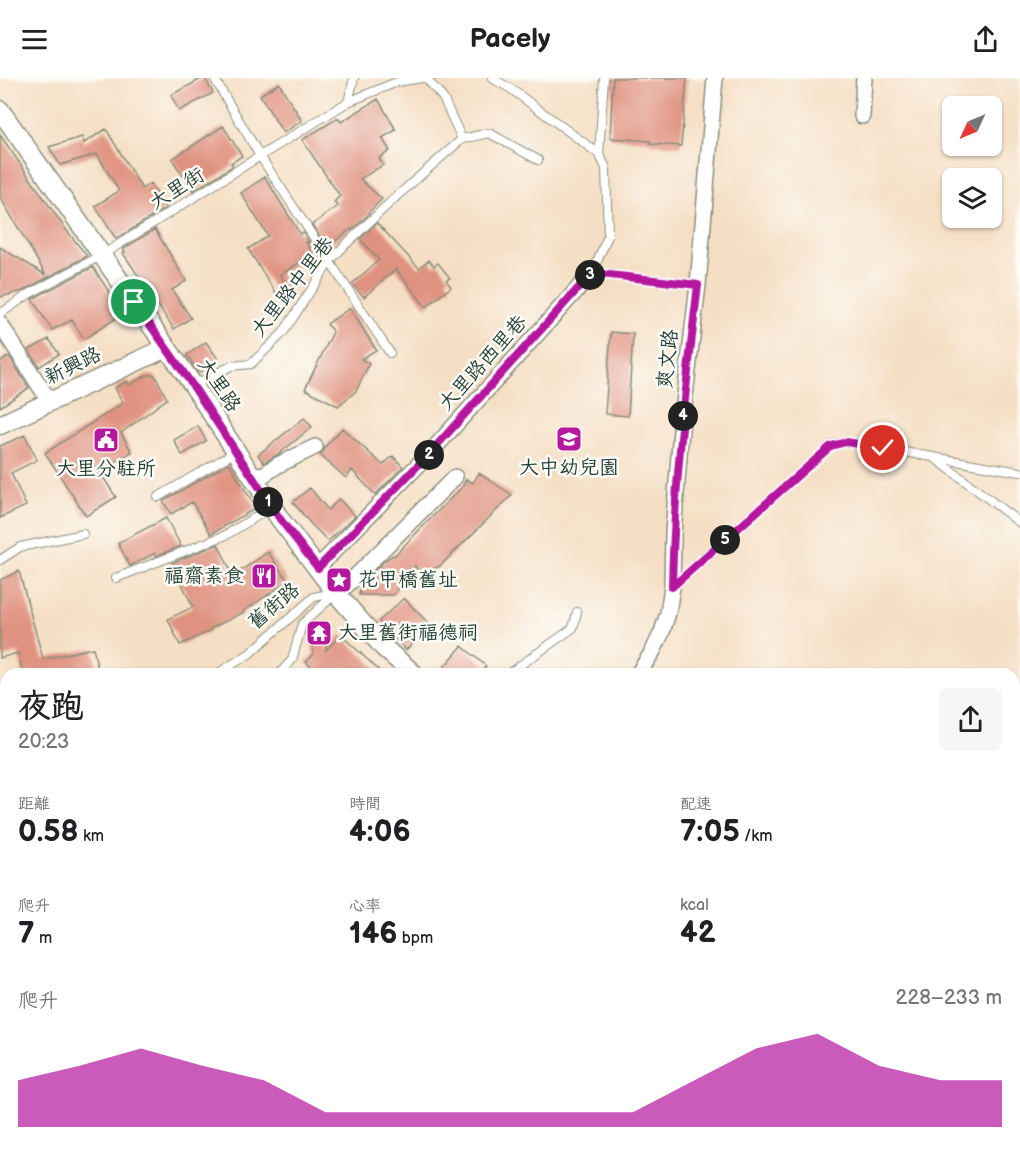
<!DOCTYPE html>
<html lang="zh-TW">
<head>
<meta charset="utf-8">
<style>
  body { margin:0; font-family:"Balsamiq Sans","LXGW WenKai TC",sans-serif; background:#f6f6f6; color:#202124; height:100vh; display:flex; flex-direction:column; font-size:22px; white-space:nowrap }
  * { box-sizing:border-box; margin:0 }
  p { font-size:20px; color:#757577 }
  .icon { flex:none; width:33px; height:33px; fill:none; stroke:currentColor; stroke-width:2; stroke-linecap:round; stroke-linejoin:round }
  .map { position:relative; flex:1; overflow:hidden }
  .details { position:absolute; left:0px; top:590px; width:1020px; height:488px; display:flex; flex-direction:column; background:#fff; border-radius:18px 18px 0 0; box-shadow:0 2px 4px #0004 }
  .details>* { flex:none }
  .needle { width:39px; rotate:226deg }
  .fabs { position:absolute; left:942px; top:18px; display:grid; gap:12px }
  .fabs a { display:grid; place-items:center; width:60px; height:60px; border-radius:9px; background:#fff; box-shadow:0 2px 4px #0004; font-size:30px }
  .pin { position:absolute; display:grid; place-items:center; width:51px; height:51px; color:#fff; margin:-26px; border:3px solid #fff; border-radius:50%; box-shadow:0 2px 6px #0007 }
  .km { position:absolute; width:30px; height:30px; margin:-15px; border-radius:50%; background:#222; color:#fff; font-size:16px; line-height:30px; text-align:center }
  .round { display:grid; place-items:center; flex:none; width:63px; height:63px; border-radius:9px; background:#f6f6f6 }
  .overview { display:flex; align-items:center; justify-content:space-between; height:102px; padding:0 18px }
  h1 { font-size:33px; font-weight:700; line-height:45px }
  .figures { display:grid; grid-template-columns:repeat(3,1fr); gap:9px; height:102px; padding:6px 18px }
  .figures div { display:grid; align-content:center }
  .figures b { font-size:30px; font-weight:700 }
  .figures small { font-size:16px; font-weight:400 }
  .figures p { font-size:16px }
  .chart { height:168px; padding:12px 18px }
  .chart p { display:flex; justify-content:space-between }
  .chart svg { width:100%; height:108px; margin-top:6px; fill:#b5179e; opacity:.7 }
  header { display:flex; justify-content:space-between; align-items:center; height:78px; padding:0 18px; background:#fff; font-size:27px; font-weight:700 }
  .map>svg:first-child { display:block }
  .building { fill:#e09280 }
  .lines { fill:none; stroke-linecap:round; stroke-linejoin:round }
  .service-casing { stroke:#8a8e7c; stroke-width:10 }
  .minor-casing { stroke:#8a8e7c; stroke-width:18 }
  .tertiary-casing { stroke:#8a8e7c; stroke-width:21 }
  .service { stroke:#fff; stroke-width:8 }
  .minor { stroke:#fff; stroke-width:15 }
  .tertiary { stroke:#fff; stroke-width:18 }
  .route-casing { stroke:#fff; stroke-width:12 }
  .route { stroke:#b5179e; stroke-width:8 }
  .labels { text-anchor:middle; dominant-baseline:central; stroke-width:5; stroke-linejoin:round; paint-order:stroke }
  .street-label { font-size:20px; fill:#1f3d34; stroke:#fdfcf7 }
  .poi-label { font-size:20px; fill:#1f3d34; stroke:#fdfcf7 }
</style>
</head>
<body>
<header><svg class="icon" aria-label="menu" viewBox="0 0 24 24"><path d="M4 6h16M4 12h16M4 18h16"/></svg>Pacely<svg class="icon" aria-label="share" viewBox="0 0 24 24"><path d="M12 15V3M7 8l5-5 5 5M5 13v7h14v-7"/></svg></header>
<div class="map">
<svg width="1020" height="1076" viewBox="0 0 1020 1076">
  <rect width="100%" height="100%" fill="#fdfcf7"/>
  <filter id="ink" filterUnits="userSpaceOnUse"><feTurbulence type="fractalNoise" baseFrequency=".0167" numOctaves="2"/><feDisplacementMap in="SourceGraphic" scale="12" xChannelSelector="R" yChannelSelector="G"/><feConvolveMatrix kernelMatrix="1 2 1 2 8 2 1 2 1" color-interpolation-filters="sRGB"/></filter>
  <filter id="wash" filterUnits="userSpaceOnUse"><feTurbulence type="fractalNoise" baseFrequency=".008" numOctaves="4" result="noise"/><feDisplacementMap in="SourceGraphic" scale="24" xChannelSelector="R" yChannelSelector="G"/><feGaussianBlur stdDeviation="1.35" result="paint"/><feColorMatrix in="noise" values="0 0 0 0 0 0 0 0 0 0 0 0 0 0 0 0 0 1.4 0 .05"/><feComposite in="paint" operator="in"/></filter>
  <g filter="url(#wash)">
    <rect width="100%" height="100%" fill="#f5dfc4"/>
    <g id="blocks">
      <path class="building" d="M203,0H205L213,15L179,33L171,17Z
        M613,0H687L681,68L650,66V63L610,60Z
        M279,5L302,43L283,55L260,17Z
        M378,21L396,52L382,60L390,73L379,80L383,87L360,101L382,121L368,135L369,136L352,152L351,151L335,163H323L312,147L338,128L334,124L340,118L302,62L338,40L341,44Z
        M223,48L242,78L231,85L233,88L193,113L172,81Z
        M106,51L142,111L150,105L166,130L116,161L95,128L119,113L97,76L60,87L49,69L82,59L84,65Z
        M0,57L64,149L87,178L23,213L0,219V169L46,197L0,119Z
        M265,99L300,156L303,154L309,164H306L313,176L280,197L289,210L278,218L248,171L268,158L241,115Z
        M377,145L419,190L429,182L434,188L438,185L450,200L446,202L451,209L426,229L396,191L364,219L352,206L379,182L360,161Z
        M155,151L186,203L172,212L191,240L174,251L123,175L125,174L123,171Z
        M93,189L123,236L84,261L72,242L52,252L32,221Z
        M350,230L376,272L361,281L369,286L356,313L338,328L305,311L333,254L327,246Z
        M611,254L633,256L628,338L605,336Z
        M49,261L59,276L39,289L29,272Z
        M206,264L218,281L199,295L187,277Z
        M9,278L29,310L0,329V284Z
        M147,297H154L156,299L167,321L121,355L132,374L99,393L116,419L86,438L45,375L123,325L115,310L127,303L129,307Z
        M304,340L312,349L280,375L264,385L258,377Z
        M198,348L206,363L182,377L174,362Z
        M342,350L383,387L393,378L403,389L375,417L352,392L346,400L320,377L323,374L325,369Z
        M25,357L37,382L11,395L26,428L0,440V368Z
        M229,385L256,430L211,456L192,424L171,436L163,423Z
        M479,395L512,417L440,488L422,496L415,488L393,517H359L362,506L383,484L393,477L394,478L441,430L463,408L466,401L473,405Z
        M310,410L328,432L339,421L355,438L328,463L310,445L293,424Z
        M166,440L181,468L156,478L155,475L130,488L118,465Z
        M218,466L233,498L268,474L288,503L244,533V534L210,551V553L180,567L168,541L193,529L172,485Z
        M19,493L43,581L93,570L99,596H23L18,575L0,580V502Z
        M404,520L431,548L406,572L379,543Z
        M328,546L326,572L341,557L383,596H315L314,592L306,584L313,577L311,549Z
        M462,568L486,588L480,596H438Z"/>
    </g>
  </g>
  <g filter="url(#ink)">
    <use href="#blocks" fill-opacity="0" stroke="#8a8e7c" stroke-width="1.5"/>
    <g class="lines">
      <g class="service-casing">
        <path id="service" d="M214,0L260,78L390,275
          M426,0L443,20L462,61
          M492,0L511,11L599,76
          M604,0L599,76L606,90L608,158L592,195L698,207
          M348,24L397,4L422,0
          M0,236L29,216L102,177L260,78L348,24L354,0
          M194,307L231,288L251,286L283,255L330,183L345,167L397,118L462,61L489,55L538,82
          M935,380L1020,445
          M158,419L235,374
          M0,482L20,469L83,456
          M116,500L226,457L272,429
          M673,508L819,379L831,367L846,364L1020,394
          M217,596L249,576L314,519L334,515
          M279,596L292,582L302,546L335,516
          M508,596L573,550L577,534
          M203,1071L209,1076
          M217,1076L221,1071"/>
      </g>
      <g class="minor-casing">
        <path id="minor" d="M862,38L864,0
          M0,246L50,324
          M250,396L263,397L278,387L315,369
          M317,490L429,376L592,195
          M336,515L345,509L455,399
          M638,596L653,573L662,554L668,535L672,509L673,455L681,352L698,207L715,0
          M0,666L6,664
          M0,833H6
          M144,1076L149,1071
          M171,1076L177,1071"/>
      </g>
      <g class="tertiary-casing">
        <path id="tertiary" d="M0,32L193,307L280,441L336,515L384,570L414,596
          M0,347L166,270
          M1014,1058L1020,1063"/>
      </g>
      <use href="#service" class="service"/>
      <use href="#minor" class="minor"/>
      <use href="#tertiary" class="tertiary"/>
    </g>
  </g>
  <g class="lines" filter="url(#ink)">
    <g class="route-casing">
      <path id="route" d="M134,224L193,308L280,441L318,490L429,376L592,195L698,207C686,308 674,408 672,509L831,368L846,364L883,370"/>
    </g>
    <use href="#route" class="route"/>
  </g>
  <defs>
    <g id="school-square" transform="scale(1.35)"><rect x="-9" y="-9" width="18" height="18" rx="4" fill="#b5179e" stroke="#fdfcf7"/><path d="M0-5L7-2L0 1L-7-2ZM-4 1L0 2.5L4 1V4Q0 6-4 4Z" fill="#fff"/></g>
    <g id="civic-square" transform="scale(1.35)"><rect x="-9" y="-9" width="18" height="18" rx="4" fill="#b5179e" stroke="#fdfcf7"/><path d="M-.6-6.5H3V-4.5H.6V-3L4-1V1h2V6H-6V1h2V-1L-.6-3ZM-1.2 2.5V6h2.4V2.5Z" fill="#fff"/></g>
    <g id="restaurant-square" transform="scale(1.35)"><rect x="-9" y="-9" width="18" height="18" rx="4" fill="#b5179e" stroke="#fdfcf7"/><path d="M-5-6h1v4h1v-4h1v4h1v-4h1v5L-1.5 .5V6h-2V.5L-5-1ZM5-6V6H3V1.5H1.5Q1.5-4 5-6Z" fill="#fff"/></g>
    <g id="sight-square" transform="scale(1.35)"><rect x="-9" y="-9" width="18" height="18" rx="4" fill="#b5179e" stroke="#fdfcf7"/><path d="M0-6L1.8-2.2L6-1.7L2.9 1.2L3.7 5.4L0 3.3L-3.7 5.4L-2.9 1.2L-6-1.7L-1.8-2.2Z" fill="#fff"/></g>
    <g id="temple-square" transform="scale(1.35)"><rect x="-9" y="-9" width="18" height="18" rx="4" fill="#b5179e" stroke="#fdfcf7"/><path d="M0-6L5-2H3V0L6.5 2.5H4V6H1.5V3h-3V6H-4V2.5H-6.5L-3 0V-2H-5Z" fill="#fff"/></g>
  </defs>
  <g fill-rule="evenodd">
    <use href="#school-square" x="569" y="361"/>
    <use href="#civic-square" x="106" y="362"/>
    <use href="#restaurant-square" x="264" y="498"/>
    <use href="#sight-square" x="339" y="502"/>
    <use href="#temple-square" x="319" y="555"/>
  </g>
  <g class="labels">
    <g class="street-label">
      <text transform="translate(177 111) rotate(-32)">大里街</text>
      <text transform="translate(293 209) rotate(-52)">大里路中里巷</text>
      <text transform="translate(668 281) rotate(-84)">爽文路</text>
      <text transform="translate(483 285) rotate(-48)">大里路西里巷</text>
      <text transform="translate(73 288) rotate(-26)">新興路</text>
      <text transform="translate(219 307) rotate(56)">大里路</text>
      <text transform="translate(274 528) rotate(-40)">舊街路</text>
    </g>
    <g class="poi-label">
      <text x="569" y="390">大中幼兒園</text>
      <text x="106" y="391">大里分駐所</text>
      <text x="244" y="498" text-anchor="end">福齋素食</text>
      <text x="358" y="502" text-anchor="start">花甲橋舊址</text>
      <text x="338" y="555" text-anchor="start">大里舊街福德祠</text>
    </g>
  </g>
</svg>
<div class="fabs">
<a><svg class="needle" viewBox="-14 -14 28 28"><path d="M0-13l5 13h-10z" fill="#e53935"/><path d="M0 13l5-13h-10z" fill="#757577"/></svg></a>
<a><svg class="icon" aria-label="layers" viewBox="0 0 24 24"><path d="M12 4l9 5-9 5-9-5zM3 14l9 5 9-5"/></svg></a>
</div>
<div class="pin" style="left:134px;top:224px;background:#1e9e55"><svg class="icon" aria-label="arrive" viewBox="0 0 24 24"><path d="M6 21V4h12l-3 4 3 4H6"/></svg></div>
<div class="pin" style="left:883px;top:370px;background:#d93025"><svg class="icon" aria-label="check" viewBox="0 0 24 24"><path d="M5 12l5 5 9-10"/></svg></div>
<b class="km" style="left:268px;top:424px">1</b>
<b class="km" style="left:429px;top:377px">2</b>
<b class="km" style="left:590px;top:197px">3</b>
<b class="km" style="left:683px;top:338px">4</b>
<b class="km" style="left:725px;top:462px">5</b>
<section class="details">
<div class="overview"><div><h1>夜跑</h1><p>20:23</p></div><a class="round"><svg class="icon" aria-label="share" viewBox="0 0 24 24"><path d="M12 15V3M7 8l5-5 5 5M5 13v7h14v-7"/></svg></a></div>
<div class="figures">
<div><p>距離</p><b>0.58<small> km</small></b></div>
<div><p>時間</p><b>4:06</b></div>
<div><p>配速</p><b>7:05<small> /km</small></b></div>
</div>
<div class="figures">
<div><p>爬升</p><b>7<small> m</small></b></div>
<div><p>心率</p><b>146<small> bpm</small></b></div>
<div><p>kcal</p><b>42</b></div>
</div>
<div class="chart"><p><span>爬升</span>228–233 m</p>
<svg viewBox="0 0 160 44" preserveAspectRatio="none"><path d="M0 44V25L10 19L20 12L30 19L40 25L50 38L60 38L70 38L80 38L90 38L100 38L110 25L120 12L130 6L140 19L150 25L160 25V44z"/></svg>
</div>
</section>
</div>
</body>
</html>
